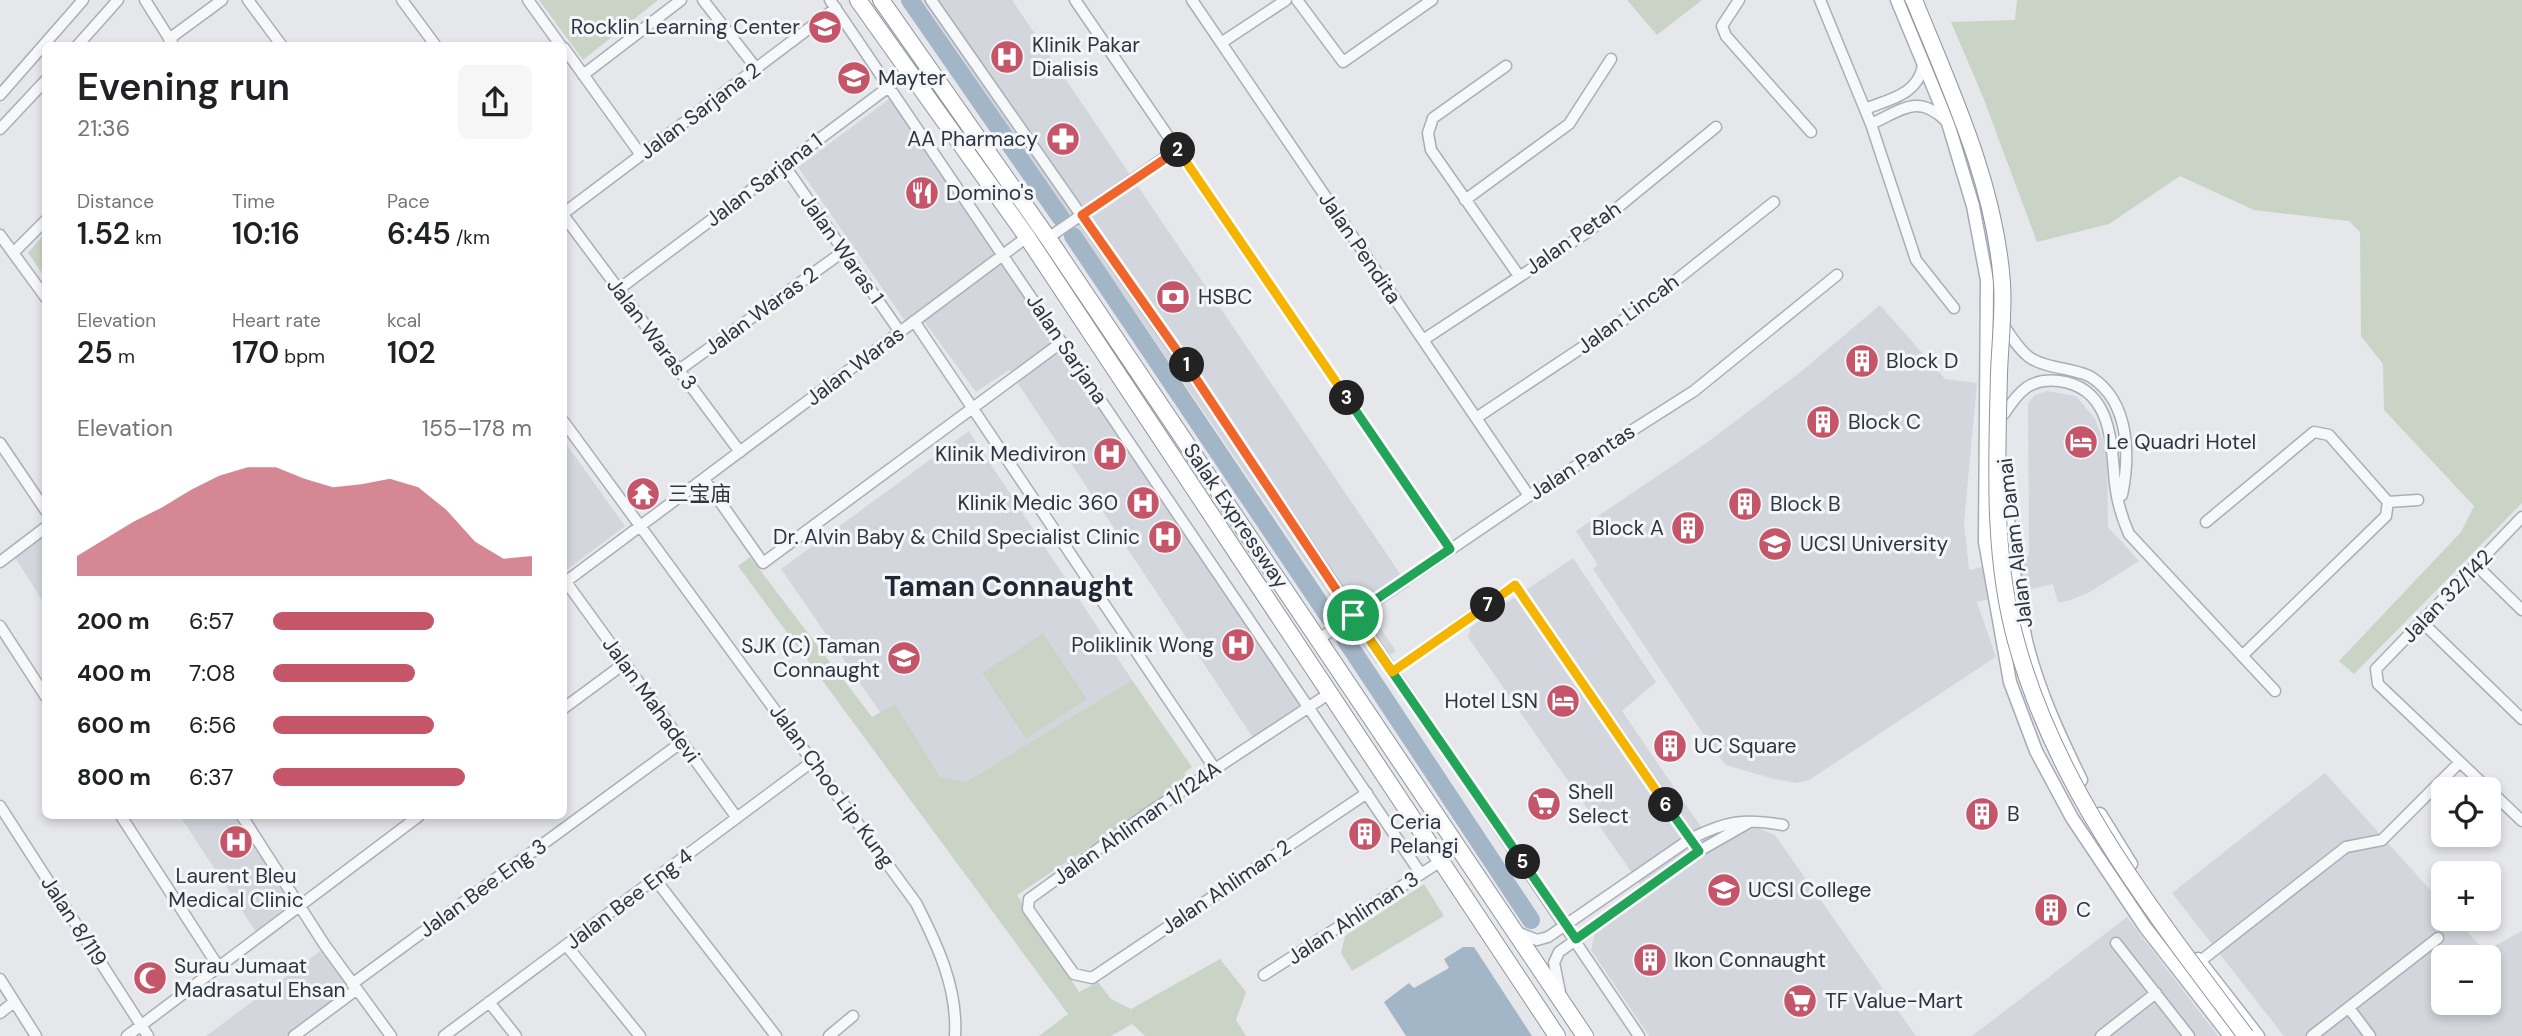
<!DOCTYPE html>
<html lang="en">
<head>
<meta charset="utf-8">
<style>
  body { margin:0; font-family:"DM Sans","Noto Sans SC",sans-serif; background:#f6f6f6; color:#202124; height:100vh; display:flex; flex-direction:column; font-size:26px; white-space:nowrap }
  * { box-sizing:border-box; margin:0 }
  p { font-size:23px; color:#757577 }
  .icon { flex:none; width:38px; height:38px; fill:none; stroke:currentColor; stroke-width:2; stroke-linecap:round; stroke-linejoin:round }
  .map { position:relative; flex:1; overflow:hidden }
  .panel { position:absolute; left:42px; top:42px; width:525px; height:777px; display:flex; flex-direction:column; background:#fff; border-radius:10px; box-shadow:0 4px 10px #0003 }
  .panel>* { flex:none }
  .tools { position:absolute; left:2431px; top:777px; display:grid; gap:14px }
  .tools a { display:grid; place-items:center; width:70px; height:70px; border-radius:10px; background:#fff; box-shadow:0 4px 10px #0003; font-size:35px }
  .pin { position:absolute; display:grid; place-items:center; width:60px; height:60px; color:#fff; margin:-30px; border:4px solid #fff; border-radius:50%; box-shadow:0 2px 7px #0007 }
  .km { position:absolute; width:35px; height:35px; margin:-18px; border-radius:50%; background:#222; color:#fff; font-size:19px; line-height:35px; text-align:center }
  .round { display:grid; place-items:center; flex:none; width:74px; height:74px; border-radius:10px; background:#f6f6f6 }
  .headline { display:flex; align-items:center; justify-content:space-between; height:119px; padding:0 35px }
  h1 { font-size:38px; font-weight:600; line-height:52px }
  .figures { display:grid; grid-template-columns:repeat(3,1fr); gap:10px; height:119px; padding:7px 35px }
  .figures div { display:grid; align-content:center }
  .figures b { font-size:30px; font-weight:600 }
  .figures small { font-size:19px; font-weight:400 }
  .figures p { font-size:19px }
  .chart { height:196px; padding:14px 35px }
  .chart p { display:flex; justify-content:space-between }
  .chart svg { width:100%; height:126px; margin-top:7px; fill:#c55568; opacity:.7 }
  ul { padding:0 35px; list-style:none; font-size:23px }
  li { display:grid; grid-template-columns:112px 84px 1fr; align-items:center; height:52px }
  li i { height:18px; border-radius:9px; background:#c55568 }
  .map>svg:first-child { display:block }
  .built { fill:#d3d7dd; fill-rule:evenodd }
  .green { fill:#cad4c6 }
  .water { fill:#a3b6c8 }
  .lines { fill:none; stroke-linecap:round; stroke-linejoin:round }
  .river { stroke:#a3b6c8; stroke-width:18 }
  .minor-casing { stroke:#aaaeb5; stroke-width:13 }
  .major-casing { stroke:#a5acb6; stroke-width:15 }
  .highway-casing { stroke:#8d95a1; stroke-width:18 }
  .minor { stroke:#f7f8fa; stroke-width:10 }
  .major { stroke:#fff; stroke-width:12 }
  .highway { stroke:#fff; stroke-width:16 }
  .highway-bridge-casing { stroke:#8d95a1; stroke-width:18; stroke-linecap:butt }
  .highway-bridge { stroke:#fff; stroke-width:16 }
  .split-1-casing { stroke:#fff; stroke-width:14 }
  .split-2-casing { stroke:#fff; stroke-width:14 }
  .split-3-casing { stroke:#fff; stroke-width:14 }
  .split-4-casing { stroke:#fff; stroke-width:14 }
  .split-5-casing { stroke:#fff; stroke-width:14 }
  .split-6-casing { stroke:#fff; stroke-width:14 }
  .split-7-casing { stroke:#fff; stroke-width:14 }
  .split-8-casing { stroke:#fff; stroke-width:14 }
  .split-1 { stroke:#f0652b; stroke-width:9 }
  .split-2 { stroke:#f0652b; stroke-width:9 }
  .split-3 { stroke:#f5b400; stroke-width:9 }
  .split-4 { stroke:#22a559; stroke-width:9 }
  .split-5 { stroke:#22a559; stroke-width:9 }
  .split-6 { stroke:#22a559; stroke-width:9 }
  .split-7 { stroke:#f5b400; stroke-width:9 }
  .split-8 { stroke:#f5b400; stroke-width:9 }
  .labels { text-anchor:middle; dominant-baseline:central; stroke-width:6; stroke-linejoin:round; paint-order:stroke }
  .poi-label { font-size:21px; fill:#2d3543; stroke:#f4f6f8; text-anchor:start }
  .street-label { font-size:21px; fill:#2d3543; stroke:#f4f6f8 }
  .district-label { font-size:28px; font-weight:bold; fill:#1f2634; stroke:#f4f6f8 }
</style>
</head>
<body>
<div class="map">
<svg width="2522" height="1036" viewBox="0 0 2522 1036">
  <rect width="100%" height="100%" fill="#e5e7eb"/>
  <path class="built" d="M922,0H1012L1409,587L1370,613L1396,651L1376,664Z
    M892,97L1313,709L1257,744L1009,370L976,392L918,313L905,321L798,167Z
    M1880,305L1945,379L1977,383L1964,523L1969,570L2029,556L2028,403L2035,395L2047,391L2076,396L2095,419L2107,450L2108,527L2139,561L2088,593L2070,600L2058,603L2053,584L1977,602L1996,657L1809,780L1796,783L1774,779L1726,765L1716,753L1593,569L1598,565L1576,531L1709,441L1803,370Z
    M969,431L1132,680L940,799L781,569Z
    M564,441L625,526L564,572Z
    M45,532V605L14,556Z
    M1573,558L1656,682L1622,711L1714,846L1756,827L1775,835L1916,1036H1649L1591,950L1595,933L1648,896L1468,637L1471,627Z
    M2325,773L2443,904V919H2456L2485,951L2522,931V1036H2284L2172,893ZM2443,957H2488V1003H2443Z
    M180,816H238L293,903L256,932Z
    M2127,917L2218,1036H1972Z
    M323,949L351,989L288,1036H206Z"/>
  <path class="green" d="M539,0H658L583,60Z
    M1627,0H1702L1657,35Z
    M2017,0H2522V503L2354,674L2339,661L2461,532L2474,506L2384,410L2383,364L2361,336L2360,232L2349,221L2254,210L2180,176L2109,224L2037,242L1983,97L1951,22L2015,20Z
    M45,233V270L42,273L28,253Z
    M750,557L872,717L895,704L940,777L966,782L1132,680L1192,767L1184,773L1190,780L1017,895L1079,992L1098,982L1111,999L1131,1009L1220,959L1246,992L1236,1020L1246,1036H1145L1132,1024L1111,1036H1039L1068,1014L738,566Z
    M1043,633L1087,699L1026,739L982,673Z
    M1424,884L1444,916L1352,971L1341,953L1345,936Z"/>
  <path class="water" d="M1463,947H1474L1532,1036H1406L1384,1002L1409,983L1414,988L1449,968L1444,959Z"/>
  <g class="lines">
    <path class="river" d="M910,0L1061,218
      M1073,236L1329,617
      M1345,639L1531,920"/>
    <g class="minor-casing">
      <path id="minor" d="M145,0L174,46
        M248,0L282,46
        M402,0L436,46
        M528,0L561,46
        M703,0L756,68
        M830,0L1421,874
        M931,0L1201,387L1639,1036
        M1075,0L1450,549
        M1192,0L1529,496
        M1297,0L1343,62L1432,0
        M1739,0L1722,26L1726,36L1811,132
        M1820,0L1871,124L1916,260L1954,308
        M169,39L222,0
        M1221,43L1286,0
        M77,46L118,0
        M564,48L641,155
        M1506,66L1433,118L1428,133L1431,150L1519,276
        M583,75L681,0
        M0,95L83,0
        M1865,109C1890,99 1917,95 1923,66
        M1871,124C1902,110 1918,93 1946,121
        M0,129L46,80
        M784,165L900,332
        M1465,200L1569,124L1611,59
        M564,213L836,8
        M564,216L740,452
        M0,235L46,298
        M1048,238L1177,149
        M13,253L46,220
        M619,289L910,71
        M914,321L1215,769
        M2006,329C2025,358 2031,363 2065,369C2073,371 2084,373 2091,377C2130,402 2130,456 2122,495
        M1423,340L1589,231L1716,127
        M679,370L844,251
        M2004,414C2019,391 2030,378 2059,381C2107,387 2111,433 2114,472C2115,492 2121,516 2129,534L2275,691
        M1476,418L1640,309L1774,202
        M564,422L916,903C937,944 958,988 955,1036
        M0,443L46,511
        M704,479L763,563L1062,342
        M2388,502L2418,500
        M2522,517L2376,669L2378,684L2522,821
        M2206,522L2314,432L2329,435L2388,502L2386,516L2242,656
        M0,562L46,527
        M2476,565L2522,610
        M566,582L737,818
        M564,583L1027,237
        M2422,622L2522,719
        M0,626L46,697
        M1319,639L1529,496L1694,391L1837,275
        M1392,672L1515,585L1699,851
        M1330,693L1144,816L1029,899L1028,909L1074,974L1092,978L1367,793
        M564,708L625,663
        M0,806L148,1036
        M121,816L218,966
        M242,816L324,944L391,1036
        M655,879L776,1036
        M1517,932L1537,940L1548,937L1690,839C1726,821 1744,818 1783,825
        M2116,943L2189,1036
        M566,945L640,1036
        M2194,966L2346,847L2382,840L2460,762
        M1264,975L1441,861
        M0,979L36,1036
        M352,984L682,742
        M1560,992L1554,963L1559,952L1699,851L1748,823
        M489,1002L516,1036
        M2349,1008L2370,1036
        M0,1013L14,1002
        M127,1036L419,816
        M294,1036L356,990
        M444,1036L813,761
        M829,1036L853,1016
        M2101,1036L2156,993
        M2312,1036L2438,938"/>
    </g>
    <g class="major-casing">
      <path id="major" d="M1897,0L1948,123L1973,206L1987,280L1985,542L2010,682L2036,751L2072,818L2145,927L2230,1036
        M2004,464C2008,524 2013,586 2027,645C2039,692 2060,737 2081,780
        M2100,814L2131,864
        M2198,959L2258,1036"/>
    </g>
    <g class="highway-casing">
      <path id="highway" d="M858,0L1027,237L1557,1036
        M881,0L1048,238L1585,1036"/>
    </g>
    <use href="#minor" class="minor"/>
    <use href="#major" class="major"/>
    <use href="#highway" class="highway"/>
    <g class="highway-bridge-casing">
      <path id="highway-bridge" d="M1914,0C1951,91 1995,184 2002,283C2004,312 2000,344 1999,373C1997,462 1992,554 2016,641C2057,792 2154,913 2246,1036"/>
    </g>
    <use href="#highway-bridge" class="highway-bridge"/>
  </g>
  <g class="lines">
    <g class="split-1-casing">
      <path id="split-1" d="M1187,365L1353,615"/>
    </g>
    <g class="split-2-casing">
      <path id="split-2" d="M1178,150L1082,215L1187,365"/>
    </g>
    <g class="split-3-casing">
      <path id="split-3" d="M1178,150L1347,398"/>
    </g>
    <g class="split-4-casing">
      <path id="split-4" d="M1347,398L1450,549L1353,615"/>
    </g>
    <g class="split-5-casing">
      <path id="split-5" d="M1353,615L1523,862"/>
    </g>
    <g class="split-6-casing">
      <path id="split-6" d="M1523,862L1576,939L1699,851L1666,805"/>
    </g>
    <g class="split-7-casing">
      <path id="split-7" d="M1488,605L1515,585L1666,805"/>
    </g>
    <g class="split-8-casing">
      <path id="split-8" d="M1353,615L1392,672L1488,605"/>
    </g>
    <use href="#split-1" class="split-1"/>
    <use href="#split-2" class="split-2"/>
    <use href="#split-3" class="split-3"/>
    <use href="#split-4" class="split-4"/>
    <use href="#split-5" class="split-5"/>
    <use href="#split-6" class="split-6"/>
    <use href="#split-7" class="split-7"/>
    <use href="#split-8" class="split-8"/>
  </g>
  <defs>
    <g id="school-disc" transform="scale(1.75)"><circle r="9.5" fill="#c55568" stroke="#f4f6f8"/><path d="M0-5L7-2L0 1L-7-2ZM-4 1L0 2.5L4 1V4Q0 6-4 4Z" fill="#fff"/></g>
    <g id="hospital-disc" transform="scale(1.75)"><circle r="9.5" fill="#c55568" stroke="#f4f6f8"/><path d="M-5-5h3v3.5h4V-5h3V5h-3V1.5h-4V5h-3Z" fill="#fff"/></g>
    <g id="pharmacy-disc" transform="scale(1.75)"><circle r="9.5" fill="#c55568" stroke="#f4f6f8"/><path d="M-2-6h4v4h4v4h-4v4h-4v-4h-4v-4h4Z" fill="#fff"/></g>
    <g id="restaurant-disc" transform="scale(1.75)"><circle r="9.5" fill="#c55568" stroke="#f4f6f8"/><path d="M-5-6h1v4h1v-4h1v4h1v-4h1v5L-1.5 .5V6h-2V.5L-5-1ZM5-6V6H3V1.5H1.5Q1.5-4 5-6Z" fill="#fff"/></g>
    <g id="bank-disc" transform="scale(1.75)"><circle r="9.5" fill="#c55568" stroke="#f4f6f8"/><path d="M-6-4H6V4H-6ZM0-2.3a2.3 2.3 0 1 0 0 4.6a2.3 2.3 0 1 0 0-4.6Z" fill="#fff"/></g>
    <g id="building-disc" transform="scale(1.75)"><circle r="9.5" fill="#c55568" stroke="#f4f6f8"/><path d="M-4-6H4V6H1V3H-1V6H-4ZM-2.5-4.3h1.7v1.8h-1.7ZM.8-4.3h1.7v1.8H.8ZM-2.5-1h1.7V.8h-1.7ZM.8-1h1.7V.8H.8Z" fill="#fff"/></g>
    <g id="hotel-disc" transform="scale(1.75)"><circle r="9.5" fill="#c55568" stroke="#f4f6f8"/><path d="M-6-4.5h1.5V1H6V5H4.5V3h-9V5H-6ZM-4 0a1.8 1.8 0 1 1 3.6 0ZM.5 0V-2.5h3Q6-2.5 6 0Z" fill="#fff"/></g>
    <g id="temple-disc" transform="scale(1.75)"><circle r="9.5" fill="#c55568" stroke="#f4f6f8"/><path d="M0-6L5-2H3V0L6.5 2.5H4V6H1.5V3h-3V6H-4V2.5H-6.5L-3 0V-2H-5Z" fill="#fff"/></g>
    <g id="university-disc" transform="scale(1.75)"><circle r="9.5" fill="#c55568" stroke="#f4f6f8"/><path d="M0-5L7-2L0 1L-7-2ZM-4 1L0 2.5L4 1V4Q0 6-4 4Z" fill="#fff"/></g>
    <g id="supermarket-disc" transform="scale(1.75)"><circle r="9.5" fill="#c55568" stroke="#f4f6f8"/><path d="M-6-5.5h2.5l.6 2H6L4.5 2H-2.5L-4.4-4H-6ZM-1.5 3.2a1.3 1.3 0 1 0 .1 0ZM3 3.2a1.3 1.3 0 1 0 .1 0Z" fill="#fff"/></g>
    <g id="mosque-disc" transform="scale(1.75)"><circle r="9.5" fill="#c55568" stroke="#f4f6f8"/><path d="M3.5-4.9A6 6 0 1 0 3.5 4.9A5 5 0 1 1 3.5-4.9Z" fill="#fff"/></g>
  </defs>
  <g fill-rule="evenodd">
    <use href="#school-disc" x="825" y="27"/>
    <use href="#hospital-disc" x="1007" y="57"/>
    <use href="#school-disc" x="854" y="78"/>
    <use href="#pharmacy-disc" x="1063" y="139"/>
    <use href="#restaurant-disc" x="922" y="193"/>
    <use href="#bank-disc" x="1173" y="297"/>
    <use href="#building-disc" x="1862" y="361"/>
    <use href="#building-disc" x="1823" y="422"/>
    <use href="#hotel-disc" x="2081" y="442"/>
    <use href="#hospital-disc" x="1110" y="454"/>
    <use href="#temple-disc" x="643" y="494"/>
    <use href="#hospital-disc" x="1143" y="503"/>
    <use href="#building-disc" x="1745" y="504"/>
    <use href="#building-disc" x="1688" y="528"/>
    <use href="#hospital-disc" x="1165" y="537"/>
    <use href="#university-disc" x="1775" y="544"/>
    <use href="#hospital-disc" x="1238" y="645"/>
    <use href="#school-disc" x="904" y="658"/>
    <use href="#hotel-disc" x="1563" y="701"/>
    <use href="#building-disc" x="1670" y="746"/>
    <use href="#supermarket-disc" x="1544" y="804"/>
    <use href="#building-disc" x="1982" y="814"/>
    <use href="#building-disc" x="1365" y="834"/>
    <use href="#hospital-disc" x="236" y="842"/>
    <use href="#university-disc" x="1724" y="890"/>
    <use href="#building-disc" x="2051" y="910"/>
    <use href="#building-disc" x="1650" y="960"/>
    <use href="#mosque-disc" x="150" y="978"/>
    <use href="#supermarket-disc" x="1800" y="1001"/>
  </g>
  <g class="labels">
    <g class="poi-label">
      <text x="800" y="27" text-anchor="end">Rocklin Learning Center</text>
      <text x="1032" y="45">Klinik Pakar<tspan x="1032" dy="24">Dialisis</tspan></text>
      <text x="878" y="78">Mayter</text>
      <text x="1038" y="139" text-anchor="end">AA Pharmacy</text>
      <text x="946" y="193">Domino's</text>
      <text x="1198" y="297">HSBC</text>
      <text x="1886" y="361">Block D</text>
      <text x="1848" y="422">Block C</text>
      <text x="2106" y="442">Le Quadri Hotel</text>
      <text x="1086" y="454" text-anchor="end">Klinik Mediviron</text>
      <text x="668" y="494">三宝庙</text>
      <text x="1118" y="503" text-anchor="end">Klinik Medic 360</text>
      <text x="1770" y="504">Block B</text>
      <text x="1664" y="528" text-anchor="end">Block A</text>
      <text x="1140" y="537" text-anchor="end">Dr. Alvin Baby &amp; Child Specialist Clinic</text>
      <text x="1800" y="544">UCSI University</text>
      <text x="1214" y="645" text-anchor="end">Poliklinik Wong</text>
      <text x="880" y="646" text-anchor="end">SJK (C) Taman<tspan x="880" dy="24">Connaught</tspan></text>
      <text x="1538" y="701" text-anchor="end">Hotel LSN</text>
      <text x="1694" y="746">UC Square</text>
      <text x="1568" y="792">Shell<tspan x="1568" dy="24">Select</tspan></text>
      <text x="2007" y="814">B</text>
      <text x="1390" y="822">Ceria<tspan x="1390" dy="24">Pelangi</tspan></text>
      <text x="236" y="876" text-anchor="middle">Laurent Bleu<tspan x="236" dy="24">Medical Clinic</tspan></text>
      <text x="1748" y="890">UCSI College</text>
      <text x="2076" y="910">C</text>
      <text x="1674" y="960">Ikon Connaught</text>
      <text x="174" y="966">Surau Jumaat<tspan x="174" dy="24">Madrasatul Ehsan</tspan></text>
      <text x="1825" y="1001">TF Value-Mart</text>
    </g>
    <g class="street-label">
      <text transform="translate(700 111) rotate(-37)">Jalan Sarjana 2</text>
      <text transform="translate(764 180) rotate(-37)">Jalan Sarjana 1</text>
      <text transform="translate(1573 238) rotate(-35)">Jalan Petah</text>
      <text transform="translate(1360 248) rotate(56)">Jalan Pendita</text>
      <text transform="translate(842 249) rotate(55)">Jalan Waras 1</text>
      <text transform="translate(761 311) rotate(-36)">Jalan Waras 2</text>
      <text transform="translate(1628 314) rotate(-36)">Jalan Lincah</text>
      <text transform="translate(652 334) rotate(53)">Jalan Waras 3</text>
      <text transform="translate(1067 349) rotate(56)">Jalan Sarjana</text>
      <text transform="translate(855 366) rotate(-37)">Jalan Waras</text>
      <text transform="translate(1582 462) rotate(-33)">Jalan Pantas</text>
      <text transform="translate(1236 516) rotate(56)">Salak Expressway</text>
      <text transform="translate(2015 543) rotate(-97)">Jalan Alam Damai</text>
      <text transform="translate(2447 596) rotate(-46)">Jalan 32/142</text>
      <text transform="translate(651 700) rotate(54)">Jalan Mahadevi</text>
      <text transform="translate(832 786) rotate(54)">Jalan Choo Lip Kung</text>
      <text transform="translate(1137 823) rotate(-35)">Jalan Ahliman 1/124A</text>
      <text transform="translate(1226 887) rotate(-34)">Jalan Ahliman 2</text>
      <text transform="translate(483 888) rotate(-36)">Jalan Bee Eng 3</text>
      <text transform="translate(629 899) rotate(-37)">Jalan Bee Eng 4</text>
      <text transform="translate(1353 918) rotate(-33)">Jalan Ahliman 3</text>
      <text transform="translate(74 921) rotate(57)">Jalan 8/119</text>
    </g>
    <g class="district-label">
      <text x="1009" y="586">Taman Connaught</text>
    </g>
  </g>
</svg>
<div class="tools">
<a><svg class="icon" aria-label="locate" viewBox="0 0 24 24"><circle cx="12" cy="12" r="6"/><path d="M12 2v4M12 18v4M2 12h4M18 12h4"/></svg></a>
<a>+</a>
<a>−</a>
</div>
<div class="pin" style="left:1353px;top:615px;background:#1e9e55"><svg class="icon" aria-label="arrive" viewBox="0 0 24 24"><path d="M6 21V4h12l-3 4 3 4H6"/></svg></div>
<b class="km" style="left:1187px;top:365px">1</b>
<b class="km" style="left:1178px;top:150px">2</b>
<b class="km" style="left:1347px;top:398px">3</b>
<b class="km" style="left:1523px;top:862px">5</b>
<b class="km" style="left:1666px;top:805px">6</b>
<b class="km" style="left:1488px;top:605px">7</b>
<section class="panel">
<div class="headline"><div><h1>Evening run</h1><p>21:36</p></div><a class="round"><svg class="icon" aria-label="share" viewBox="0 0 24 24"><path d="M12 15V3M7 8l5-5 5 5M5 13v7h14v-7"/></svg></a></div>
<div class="figures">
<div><p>Distance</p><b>1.52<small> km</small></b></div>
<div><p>Time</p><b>10:16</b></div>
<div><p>Pace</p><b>6:45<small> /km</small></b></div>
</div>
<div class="figures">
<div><p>Elevation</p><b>25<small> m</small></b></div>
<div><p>Heart rate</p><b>170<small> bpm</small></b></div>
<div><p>kcal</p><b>102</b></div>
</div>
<div class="chart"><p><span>Elevation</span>155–178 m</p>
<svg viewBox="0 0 160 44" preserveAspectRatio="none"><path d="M0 44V37L10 31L20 25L30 20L40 14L50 9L60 6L70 6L80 10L90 13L100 12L110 10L120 13L130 21L140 32L150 38L160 37V44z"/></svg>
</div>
<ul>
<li><b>200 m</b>6:57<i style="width:62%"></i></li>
<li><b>400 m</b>7:08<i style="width:55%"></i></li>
<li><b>600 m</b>6:56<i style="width:62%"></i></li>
<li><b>800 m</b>6:37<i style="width:74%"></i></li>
</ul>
</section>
</div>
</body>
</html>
